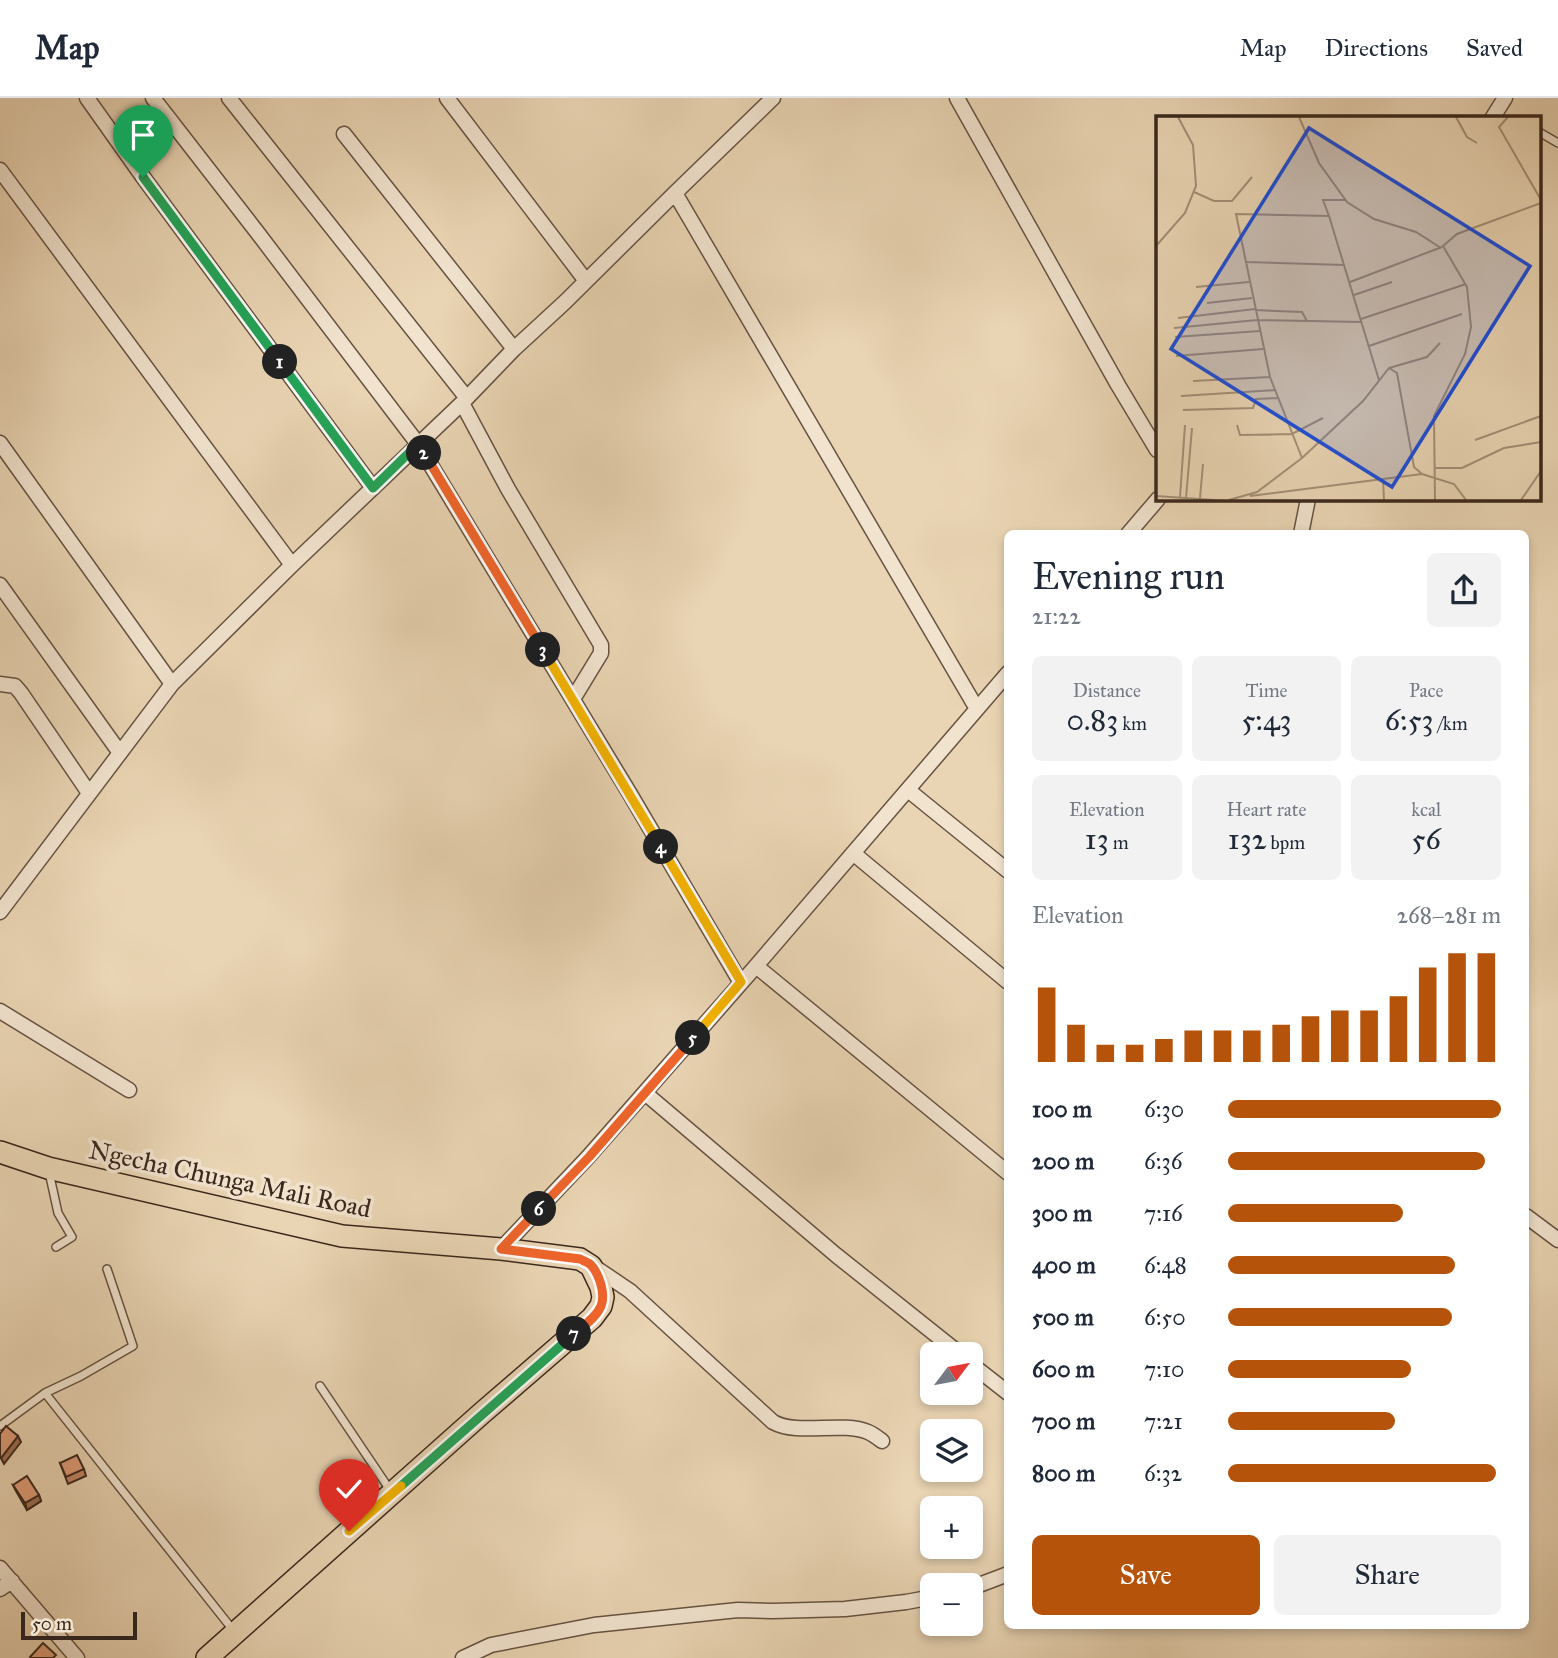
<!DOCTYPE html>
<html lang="en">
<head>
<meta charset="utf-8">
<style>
  body { margin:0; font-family:"IM FELL Great Primer",serif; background:#f2f2f3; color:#1f2937; height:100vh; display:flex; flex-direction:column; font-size:26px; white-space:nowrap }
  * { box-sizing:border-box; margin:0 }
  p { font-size:23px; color:#747a83 }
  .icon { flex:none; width:38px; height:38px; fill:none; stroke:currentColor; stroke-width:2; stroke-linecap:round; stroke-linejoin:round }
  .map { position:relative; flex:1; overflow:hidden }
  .panel { position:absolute; left:1004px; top:432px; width:525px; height:1099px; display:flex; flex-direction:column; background:#fff; border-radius:10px; box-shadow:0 4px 10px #0003 }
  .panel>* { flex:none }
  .needle { width:46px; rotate:58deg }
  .controls { position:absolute; left:920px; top:1244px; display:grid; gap:14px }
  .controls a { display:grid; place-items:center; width:63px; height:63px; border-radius:10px; background:#fff; box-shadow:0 4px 10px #0003; font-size:35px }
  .scale { position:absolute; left:21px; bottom:18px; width:116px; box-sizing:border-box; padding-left:7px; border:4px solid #3b281d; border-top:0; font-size:19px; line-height:24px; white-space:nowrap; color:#3b281d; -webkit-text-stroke:5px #f1e3ce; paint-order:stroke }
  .pin { position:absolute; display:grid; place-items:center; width:60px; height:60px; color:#fff; margin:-72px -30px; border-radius:50% 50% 50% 0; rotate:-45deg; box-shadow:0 0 7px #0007 }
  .pin .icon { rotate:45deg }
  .km { position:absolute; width:35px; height:35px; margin:-18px; border-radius:50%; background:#222; color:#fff; font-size:19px; line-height:35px; text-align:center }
  .round { display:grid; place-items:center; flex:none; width:74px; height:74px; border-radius:10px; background:#f2f2f3 }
  .headline { display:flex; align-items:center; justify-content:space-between; height:119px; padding:0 28px }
  h1 { font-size:38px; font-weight:600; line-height:52px }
  .stats { display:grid; grid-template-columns:repeat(3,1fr); gap:10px; height:119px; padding:7px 28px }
  .stats div { display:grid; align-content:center; border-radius:10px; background:#f2f2f3; text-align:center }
  .stats b { font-size:30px; font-weight:600 }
  .stats small { font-size:19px; font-weight:400 }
  .stats p { font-size:19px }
  .chart { height:196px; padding:14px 28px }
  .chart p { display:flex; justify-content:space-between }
  .chart svg { width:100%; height:126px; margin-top:7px; stroke:#b45309; stroke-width:6 }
  .button { display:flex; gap:14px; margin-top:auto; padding:14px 28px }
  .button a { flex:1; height:80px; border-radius:10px; background:#b45309; color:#fff; font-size:28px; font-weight:600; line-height:80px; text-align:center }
  .button a+a { background:#f2f2f3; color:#1f2937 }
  ul { padding:0 28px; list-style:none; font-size:23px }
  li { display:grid; grid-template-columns:112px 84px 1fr; align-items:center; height:52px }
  li i { height:18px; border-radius:9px; background:#b45309 }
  header { display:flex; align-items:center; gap:42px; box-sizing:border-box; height:98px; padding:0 35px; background:#fff; border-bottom:2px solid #e0e1e3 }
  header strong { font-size:33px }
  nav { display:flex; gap:38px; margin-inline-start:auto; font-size:24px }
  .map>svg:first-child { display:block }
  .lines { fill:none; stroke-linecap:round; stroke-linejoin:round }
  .service-casing { stroke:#665342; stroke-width:10 }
  .minor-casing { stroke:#665342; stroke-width:17 }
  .primary-casing { stroke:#3b281d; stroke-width:24 }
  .service { stroke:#f1e3ce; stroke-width:7 }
  .minor { stroke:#f1e3ce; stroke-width:14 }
  .primary { stroke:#e9d4b3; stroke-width:21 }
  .wall { fill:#c08666; stroke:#3b281d; stroke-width:2 }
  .shaded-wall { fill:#9c6d53; stroke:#3b281d; stroke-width:2 }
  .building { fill:#df9c77; stroke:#3b281d; stroke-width:2 }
  .split-1-casing { stroke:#fff; stroke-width:14 }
  .split-2-casing { stroke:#fff; stroke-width:14 }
  .split-3-casing { stroke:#fff; stroke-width:14 }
  .split-4-casing { stroke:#fff; stroke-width:14 }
  .split-5-casing { stroke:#fff; stroke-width:14 }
  .split-6-casing { stroke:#fff; stroke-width:14 }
  .split-7-casing { stroke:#fff; stroke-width:14 }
  .split-8-casing { stroke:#fff; stroke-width:14 }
  .split-9-casing { stroke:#fff; stroke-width:14 }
  .split-1 { stroke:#22a559; stroke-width:9 }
  .split-2 { stroke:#22a559; stroke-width:9 }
  .split-3 { stroke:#f0652b; stroke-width:9 }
  .split-4 { stroke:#f5b400; stroke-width:9 }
  .split-5 { stroke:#f5b400; stroke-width:9 }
  .split-6 { stroke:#f0652b; stroke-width:9 }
  .split-7 { stroke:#f0652b; stroke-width:9 }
  .split-8 { stroke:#22a559; stroke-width:9 }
  .split-9 { stroke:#f5b400; stroke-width:9 }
  .labels { text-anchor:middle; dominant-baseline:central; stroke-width:7; stroke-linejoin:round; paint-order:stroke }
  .street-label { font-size:26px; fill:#3b281d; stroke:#f1e3ce }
  .inset-road { fill:none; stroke:#a38f77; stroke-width:2 }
  .view { fill:#1d4ed8; fill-opacity:0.15; stroke:#1d4ed8; stroke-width:3.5 }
  .inset-edge { fill:none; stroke:#3b281d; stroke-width:3.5 }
</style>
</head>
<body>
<header>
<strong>Map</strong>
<nav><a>Map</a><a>Directions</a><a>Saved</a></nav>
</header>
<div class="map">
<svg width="1558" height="1560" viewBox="0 0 1558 1560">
  <rect width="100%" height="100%" fill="#e9d4b3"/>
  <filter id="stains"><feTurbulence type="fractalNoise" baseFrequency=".00286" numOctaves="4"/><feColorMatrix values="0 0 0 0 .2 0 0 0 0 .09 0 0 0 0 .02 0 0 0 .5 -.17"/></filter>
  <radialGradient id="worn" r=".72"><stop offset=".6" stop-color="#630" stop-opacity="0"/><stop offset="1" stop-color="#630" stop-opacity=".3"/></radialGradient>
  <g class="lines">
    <g class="service-casing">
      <path id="service" d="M1539,34L1558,45
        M49,1074L58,1115L72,1139L56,1149
        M320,1288L390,1392
        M45,1295L233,1532
        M0,1328L45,1295L81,1278L133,1248L107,1171"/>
    </g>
    <g class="minor-casing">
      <path id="minor" d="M87,0L143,79L373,390
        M153,0L257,134L418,346L630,696L741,885
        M229,0L466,299
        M447,0L586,183
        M957,0L1118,287L1157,352
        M1493,19L1505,0
        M344,36L514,251
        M0,72L292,467
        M675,95L977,611
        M462,305L508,391L601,547V555L573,601
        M0,345L172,586
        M1128,436L1158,401
        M1301,436L1308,401
        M0,487L120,655
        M0,586L15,588L21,595L89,695
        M908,692L1008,773
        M853,755L1008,884
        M0,814L172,586L292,467L462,305L514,251L565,204L675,95L773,0
        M756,868L1008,1075
        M0,913L129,992
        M645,995L836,1157L960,1256
        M1526,1118L1558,1142
        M501,1151L588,1059L756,868L1008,575
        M593,1168L630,1193L773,1324C798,1338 841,1323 868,1334C873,1336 878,1340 882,1343
        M971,1266L1008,1295
        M0,1470L77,1560
        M971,1490L1008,1476
        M0,1491L12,1483
        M463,1560L491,1547L594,1527L738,1512L773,1513L845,1511L906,1504L933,1499"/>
    </g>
    <g class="primary-casing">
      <path id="primary" d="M0,1054L48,1070L342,1138L501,1151L580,1161L591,1168L601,1189L603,1199L601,1208L592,1220L482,1315L207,1560"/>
    </g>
    <use href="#service" class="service"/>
    <use href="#minor" class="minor"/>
    <use href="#primary" class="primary"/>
  </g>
  <path class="wall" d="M60,1365L84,1371L86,1378L68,1386Z
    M13,1387L39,1397L41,1403L27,1412L16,1393Z"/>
  <path class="shaded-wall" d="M18,1338L21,1344L4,1366L1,1360Z
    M39,1397L41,1403L27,1412L25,1405Z"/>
  <path class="building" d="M6,1328L18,1338L1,1360L0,1359V1336Z
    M77,1357L84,1371L66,1379L60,1365Z
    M27,1378L39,1397L25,1405L13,1387Z
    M43,1545L56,1557L53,1560H31L30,1559Z"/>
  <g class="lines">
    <g class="split-1-casing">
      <path id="split-1" d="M143,79L280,264"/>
    </g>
    <g class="split-2-casing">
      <path id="split-2" d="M280,264L373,390L418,346L424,355"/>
    </g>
    <g class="split-3-casing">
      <path id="split-3" d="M424,355L543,552"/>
    </g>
    <g class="split-4-casing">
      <path id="split-4" d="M543,552L661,749"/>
    </g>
    <g class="split-5-casing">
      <path id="split-5" d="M661,749L741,884L693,940"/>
    </g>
    <g class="split-6-casing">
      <path id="split-6" d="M539,1111L589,1059L693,940"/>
    </g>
    <g class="split-7-casing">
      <path id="split-7" d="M539,1111L501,1151L580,1161C584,1163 587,1164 590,1166C599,1175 606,1196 601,1208C596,1220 583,1228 574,1236"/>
    </g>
    <g class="split-8-casing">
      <path id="split-8" d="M401,1388L574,1236"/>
    </g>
    <g class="split-9-casing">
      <path id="split-9" d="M349,1433L401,1388"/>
    </g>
    <use href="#split-1" class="split-1"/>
    <use href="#split-2" class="split-2"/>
    <use href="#split-3" class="split-3"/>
    <use href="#split-4" class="split-4"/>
    <use href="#split-5" class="split-5"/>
    <use href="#split-6" class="split-6"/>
    <use href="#split-7" class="split-7"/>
    <use href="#split-8" class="split-8"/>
    <use href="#split-9" class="split-9"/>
  </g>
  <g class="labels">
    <g class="street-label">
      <text transform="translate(230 1081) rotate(12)">Ngecha Chunga Mali Road</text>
    </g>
  </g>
  <g transform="translate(1156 18)">
    <rect width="385" height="385" fill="#e9d4b3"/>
    <path class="inset-road" d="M143,1L163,47L191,86L218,103L260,116L285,132M300,1L311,21L321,27M352,1L343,11L385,84M38,76L58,85H76L96,61M173,100L167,84H189M0,130L29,97L40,70L37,29L22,1M89,146L188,149M194,166L286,131M40,171L93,166M198,179L236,166M51,187L96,182M99,194L146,196L151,205M22,202L99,193M205,203L310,168M18,212L101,204L206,206M19,221L104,215M213,230L306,198M20,240L107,233M233,252L271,241L284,227M37,265L114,261M25,280L119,274M27,294L97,292L100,283L122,282M81,309L84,319L136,318L167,302M319,324L385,300M146,342L114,261L80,98L173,100L223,264M279,352H306L348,332L385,326M227,363L228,384M0,380L58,384M94,380L266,358M24,381L29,309M30,382L36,312M44,382L47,348M73,384L101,376L146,342L207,285L233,252L241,257L258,351L266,358L298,368L310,384M279,384L278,300L309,238L315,211L311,171L287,130L301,118L385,87M365,384L385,355"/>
    <path class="view" d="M153,12L374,150L236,371L15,233Z"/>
    <rect width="385" height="385" class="inset-edge"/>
  </g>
  <rect width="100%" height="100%" filter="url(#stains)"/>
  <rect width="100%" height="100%" fill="url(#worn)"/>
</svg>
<div class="controls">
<a><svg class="needle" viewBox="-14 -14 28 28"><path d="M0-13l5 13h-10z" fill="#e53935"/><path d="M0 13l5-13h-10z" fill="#747a83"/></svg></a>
<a><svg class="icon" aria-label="layers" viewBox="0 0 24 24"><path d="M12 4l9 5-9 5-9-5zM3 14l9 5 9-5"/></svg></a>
<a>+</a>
<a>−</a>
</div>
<div class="scale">50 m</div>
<div class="pin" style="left:143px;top:79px;background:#1e9e55"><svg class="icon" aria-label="arrive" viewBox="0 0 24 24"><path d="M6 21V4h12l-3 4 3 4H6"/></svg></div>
<div class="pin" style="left:349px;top:1433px;background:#d93025"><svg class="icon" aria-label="check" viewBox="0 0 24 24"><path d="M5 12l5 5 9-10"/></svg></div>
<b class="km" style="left:280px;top:264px">1</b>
<b class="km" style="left:424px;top:355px">2</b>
<b class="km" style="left:543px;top:552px">3</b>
<b class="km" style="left:661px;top:749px">4</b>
<b class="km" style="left:693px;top:940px">5</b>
<b class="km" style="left:539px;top:1111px">6</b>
<b class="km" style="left:574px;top:1236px">7</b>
<section class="panel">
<div class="headline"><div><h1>Evening run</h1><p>21:22</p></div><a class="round"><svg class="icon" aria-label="share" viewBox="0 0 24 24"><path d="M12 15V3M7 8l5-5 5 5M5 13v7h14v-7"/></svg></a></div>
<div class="stats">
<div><p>Distance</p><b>0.83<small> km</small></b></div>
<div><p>Time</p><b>5:43</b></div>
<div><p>Pace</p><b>6:53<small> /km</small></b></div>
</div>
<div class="stats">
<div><p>Elevation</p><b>13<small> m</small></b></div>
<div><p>Heart rate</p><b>132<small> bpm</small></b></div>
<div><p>kcal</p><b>56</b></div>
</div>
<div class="chart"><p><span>Elevation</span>268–281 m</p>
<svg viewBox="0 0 160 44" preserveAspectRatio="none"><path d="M5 44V18M15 44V31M25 44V38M35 44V38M45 44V36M55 44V33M65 44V33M75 44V33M85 44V31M95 44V28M105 44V26M115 44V26M125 44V21M135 44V11M145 44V6M155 44V6"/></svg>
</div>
<ul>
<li><b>100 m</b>6:30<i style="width:100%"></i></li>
<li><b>200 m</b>6:36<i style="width:94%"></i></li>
<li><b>300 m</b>7:16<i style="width:64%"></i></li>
<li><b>400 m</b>6:48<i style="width:83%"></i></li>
<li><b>500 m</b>6:50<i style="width:82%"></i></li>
<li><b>600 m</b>7:10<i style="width:67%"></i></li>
<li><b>700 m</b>7:21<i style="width:61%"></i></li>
<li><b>800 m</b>6:32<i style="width:98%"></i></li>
</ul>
<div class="button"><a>Save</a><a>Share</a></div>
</section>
</div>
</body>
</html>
